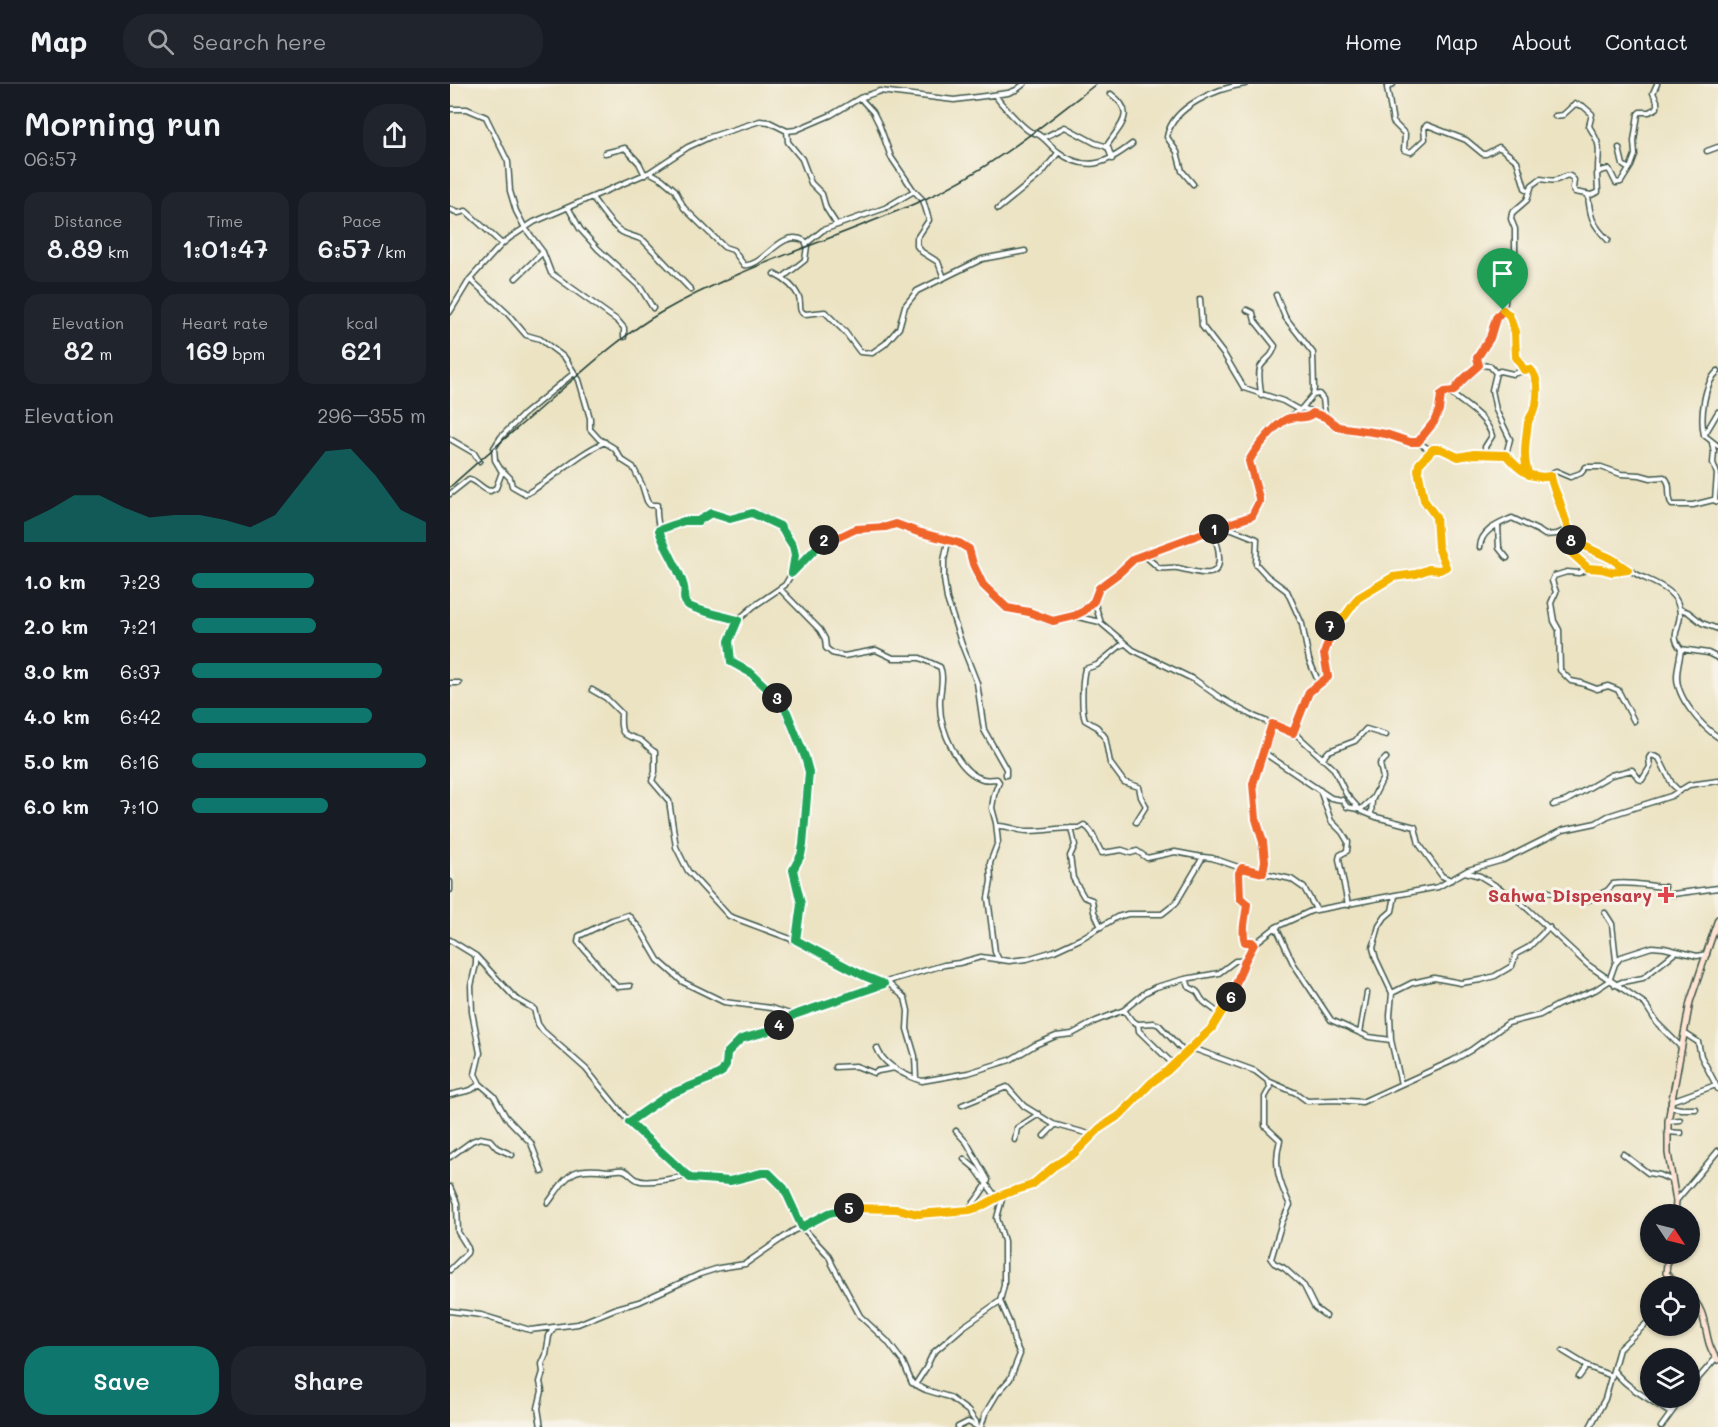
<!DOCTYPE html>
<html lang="en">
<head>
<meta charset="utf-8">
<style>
  body { margin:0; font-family:Mali,sans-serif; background:#20242c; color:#f1f3f6; height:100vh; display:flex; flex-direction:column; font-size:22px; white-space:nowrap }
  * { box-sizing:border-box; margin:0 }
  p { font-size:20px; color:#9ea1a6 }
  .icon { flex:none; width:33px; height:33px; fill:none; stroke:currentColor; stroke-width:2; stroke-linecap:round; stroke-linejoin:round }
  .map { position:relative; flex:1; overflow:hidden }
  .side { display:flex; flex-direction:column; background:#171b24; width:450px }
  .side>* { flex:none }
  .needle { width:39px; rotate:125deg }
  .controls { position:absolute; left:1190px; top:1120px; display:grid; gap:12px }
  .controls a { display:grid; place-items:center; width:60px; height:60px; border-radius:50%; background:#171b24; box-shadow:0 2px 4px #0004; font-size:30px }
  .pin { position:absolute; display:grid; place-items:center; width:51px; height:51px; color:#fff; margin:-62px -26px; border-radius:50% 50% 50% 0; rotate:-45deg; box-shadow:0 0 6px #0007 }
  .pin .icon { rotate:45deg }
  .km { position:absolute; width:30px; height:30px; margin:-15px; border-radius:50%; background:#222; color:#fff; font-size:16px; line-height:30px; text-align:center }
  .round { display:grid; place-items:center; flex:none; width:63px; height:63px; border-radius:24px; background:#20242c }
  .summary { display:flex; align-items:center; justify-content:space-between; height:102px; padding:0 24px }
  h1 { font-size:33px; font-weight:600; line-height:45px }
  .metrics { display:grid; grid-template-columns:repeat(3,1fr); gap:9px; height:102px; padding:6px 24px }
  .metrics div { display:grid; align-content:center; border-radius:15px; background:#20242c; text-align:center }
  .metrics b { font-size:26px; font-weight:600 }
  .metrics small { font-size:16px; font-weight:400 }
  .metrics p { font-size:16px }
  .chart { height:168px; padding:12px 24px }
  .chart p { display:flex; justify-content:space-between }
  .chart svg { width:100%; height:108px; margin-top:6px; fill:#0f766e; opacity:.7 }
  .action { display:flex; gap:12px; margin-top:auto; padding:12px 24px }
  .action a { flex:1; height:69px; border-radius:24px; background:#0f766e; color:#fff; font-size:24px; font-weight:600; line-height:69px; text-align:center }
  .action a+a { background:#20242c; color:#f1f3f6 }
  ul { padding:0 24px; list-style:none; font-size:20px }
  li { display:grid; grid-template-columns:96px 72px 1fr; align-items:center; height:45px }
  li i { height:15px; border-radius:8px; background:#0f766e }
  header { display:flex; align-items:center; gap:36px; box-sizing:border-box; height:84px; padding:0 30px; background:#171b24; border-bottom:2px solid #363941 }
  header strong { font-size:28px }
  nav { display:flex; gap:33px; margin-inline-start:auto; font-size:21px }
  .search { width:420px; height:54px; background:#20242c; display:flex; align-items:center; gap:15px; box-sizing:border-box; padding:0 21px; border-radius:24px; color:#9ea1a6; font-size:22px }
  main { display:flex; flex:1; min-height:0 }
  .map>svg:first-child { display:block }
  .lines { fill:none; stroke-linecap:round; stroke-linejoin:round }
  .street-casing { stroke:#3e5649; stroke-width:7 }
  .secondary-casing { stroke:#3e5649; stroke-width:8 }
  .street { stroke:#fff; stroke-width:4 }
  .secondary { stroke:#fee3d2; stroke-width:5 }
  .rail { stroke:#1f3d34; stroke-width:1.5 }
  .split-1-casing { stroke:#fff; stroke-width:12 }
  .split-2-casing { stroke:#fff; stroke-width:12 }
  .split-3-casing { stroke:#fff; stroke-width:12 }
  .split-4-casing { stroke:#fff; stroke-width:12 }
  .split-5-casing { stroke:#fff; stroke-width:12 }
  .split-6-casing { stroke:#fff; stroke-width:12 }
  .split-7-casing { stroke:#fff; stroke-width:12 }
  .split-8-casing { stroke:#fff; stroke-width:12 }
  .split-9-casing { stroke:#fff; stroke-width:12 }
  .split-1 { stroke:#f0652b; stroke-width:8 }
  .split-2 { stroke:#f0652b; stroke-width:8 }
  .split-3 { stroke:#22a559; stroke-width:8 }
  .split-4 { stroke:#22a559; stroke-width:8 }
  .split-5 { stroke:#22a559; stroke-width:8 }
  .split-6 { stroke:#f5b400; stroke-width:8 }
  .split-7 { stroke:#f0652b; stroke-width:8 }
  .split-8 { stroke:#f5b400; stroke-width:8 }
  .split-9 { stroke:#f5b400; stroke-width:8 }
  .health-dot { fill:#e0444e; stroke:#f7f3e8; stroke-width:2 }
  .labels { text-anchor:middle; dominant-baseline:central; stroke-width:6; stroke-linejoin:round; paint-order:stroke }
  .health-label { font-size:18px; font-weight:bold; fill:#be3a42; stroke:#f7f3e8; text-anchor:end }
</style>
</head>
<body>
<header>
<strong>Map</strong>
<div class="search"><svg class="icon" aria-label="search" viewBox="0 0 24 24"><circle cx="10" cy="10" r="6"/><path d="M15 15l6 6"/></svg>Search here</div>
<nav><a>Home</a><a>Map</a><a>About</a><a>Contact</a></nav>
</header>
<main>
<section class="side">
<div class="summary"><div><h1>Morning run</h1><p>06:57</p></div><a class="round"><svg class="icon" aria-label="share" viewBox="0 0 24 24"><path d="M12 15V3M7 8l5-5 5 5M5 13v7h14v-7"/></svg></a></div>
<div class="metrics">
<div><p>Distance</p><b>8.89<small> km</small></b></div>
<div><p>Time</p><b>1:01:47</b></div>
<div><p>Pace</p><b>6:57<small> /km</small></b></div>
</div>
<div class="metrics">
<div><p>Elevation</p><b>82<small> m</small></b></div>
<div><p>Heart rate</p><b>169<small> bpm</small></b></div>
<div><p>kcal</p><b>621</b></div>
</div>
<div class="chart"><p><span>Elevation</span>296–355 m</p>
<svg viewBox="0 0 160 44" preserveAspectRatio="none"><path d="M0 44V36L10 31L20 25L30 25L40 30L50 34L60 33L70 33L80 35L90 38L100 33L110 20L120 7L130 6L140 17L150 31L160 36V44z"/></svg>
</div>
<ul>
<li><b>1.0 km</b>7:23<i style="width:52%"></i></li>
<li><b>2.0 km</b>7:21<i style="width:53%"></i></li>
<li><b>3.0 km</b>6:37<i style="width:81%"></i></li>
<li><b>4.0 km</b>6:42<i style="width:77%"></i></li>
<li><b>5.0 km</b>6:16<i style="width:100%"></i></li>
<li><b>6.0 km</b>7:10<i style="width:58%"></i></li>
</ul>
<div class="action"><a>Save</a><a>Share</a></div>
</section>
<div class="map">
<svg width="1268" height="1343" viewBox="0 0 1268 1343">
  <rect width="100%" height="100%" fill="#f7f3e8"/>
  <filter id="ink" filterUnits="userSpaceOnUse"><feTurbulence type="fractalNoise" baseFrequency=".0167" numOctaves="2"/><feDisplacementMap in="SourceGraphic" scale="12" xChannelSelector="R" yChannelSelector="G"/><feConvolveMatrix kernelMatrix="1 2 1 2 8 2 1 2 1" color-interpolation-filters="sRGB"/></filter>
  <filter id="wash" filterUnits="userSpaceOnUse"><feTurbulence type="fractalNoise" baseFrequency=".008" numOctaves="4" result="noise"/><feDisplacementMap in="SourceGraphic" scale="24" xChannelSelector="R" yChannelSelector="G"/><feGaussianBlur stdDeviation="1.35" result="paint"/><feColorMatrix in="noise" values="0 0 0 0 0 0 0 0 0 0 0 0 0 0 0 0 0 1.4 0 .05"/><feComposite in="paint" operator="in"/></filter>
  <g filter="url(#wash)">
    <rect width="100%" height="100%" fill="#ece3c3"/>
  </g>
  <g filter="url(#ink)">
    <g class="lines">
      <g class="street-casing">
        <path id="street" d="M943,0L937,4L943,38L955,50L954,66L961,68L975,55L974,44L977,41L1016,56L1033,70H1036L1049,63L1067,77L1075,104L1080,107
          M1207,0L1203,9L1207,17V24L1199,28H1190L1188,30L1184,57L1185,71L1181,82L1171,98L1166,99L1159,85L1150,87L1147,90L1148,108L1141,111L1125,108L1123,104L1124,96C1117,87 1115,94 1106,96C1101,98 1095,95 1090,95L1082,101L1077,116L1062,129L1061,135L1065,145V168L1056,204L1055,219L1027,277L1030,281L1040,282L1046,289L1042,306L1046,326L1060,355L1056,371C1070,388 1085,401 1106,387L1120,393L1131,389L1136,383H1151L1171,390L1190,391L1201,394L1214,393C1223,400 1216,412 1222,421H1243L1263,416L1268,418
          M545,11C549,18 574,45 581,48C584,49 587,49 589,51C596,55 600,62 607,67C635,89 657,80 682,60
          M410,14L423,28L429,40L441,73L464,107L473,116L479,136L467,154V162L472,168L488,178L494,194
          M0,25H17L36,33L58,78L60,107L66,127L75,144L93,168L101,189L168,237L174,244V253
          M1105,32L1113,31L1125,20L1133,22L1142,30L1139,42C1153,65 1148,63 1148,87
          M337,47L338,58L352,75L361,99L372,110L376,124L387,141
          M593,54L615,43L645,59L658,63L662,75
          M656,63C669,42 688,30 661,10
          M1169,64L1173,81L1179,85
          M1257,67L1268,63
          M155,69L175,64L189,79L195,91
          M201,89L212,95L225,106L234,124L274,163L283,166L294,181C314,184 330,143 355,157L357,162L355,176L332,194
          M743,100L732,87L727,68L717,53C722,22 768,4 795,0
          M1138,111C1140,133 1142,140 1158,156
          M143,115C151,125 160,141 172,148C179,152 186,152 194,157L241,206
          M0,125L8,129L16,127L52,160
          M119,125L130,145L148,165L190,203L203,224
          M548,125L591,90L608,69
          M357,159L373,146L435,124L464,107
          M324,190C334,195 344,202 349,213C351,218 349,223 351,227L355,230L375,228L395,248L410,268L422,269L435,260L449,244L455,222L467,207L532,175L575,167
          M66,194L93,168
          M20,195L58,230L76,251L90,255L115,274L129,296L140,334V345L149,355L164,364L172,376L183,383L192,401L197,417L200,421H207C205,450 222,471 232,496C235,505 232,516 239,521C246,527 277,532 288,536
          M826,211L835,233L863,269L864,304L863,311L852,324L821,347L799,375V378L805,393L809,414V420L801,433L767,443L705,468L685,474L649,504L644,517L651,539L683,566L745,596L769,613L801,631L846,650L884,685L896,710L911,727L926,733L965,743L969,760L992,792L1001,796
          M750,215L752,242L775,272L794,304L833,317L849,326
          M797,226L803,229L805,237L825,262C822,274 817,273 811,282C807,288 811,304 811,311
          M1053,226L1059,231L1065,248L1066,273L1074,287
          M0,228L20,195L52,160L61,153L84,138L200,88L238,63L260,53L310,37L319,38L337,47L346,46L381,31L410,14L430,7L504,16L558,9L566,6L574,0
          M1030,281L1015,296L1008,299L1003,311C1017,323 1037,333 1042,352L1035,363L1036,369L1056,371
          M1268,287C1254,299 1250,333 1254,351L1268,362
          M1046,289L1050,287L1063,290L1079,285L1086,292V321L1078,338L1076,361V383L1079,390
          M863,311L869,310L873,315L875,332
          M852,324L875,332L888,343L936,350L960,358H968L977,364L991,365L1004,372L1036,369
          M840,334L858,333L863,329
          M1255,350L1268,328
          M0,355L24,369L29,377
          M968,358L984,338L989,326L991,311L995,308L1004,307
          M1262,359L1264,367L1263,379L1267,390L1265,416
          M52,386L60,394L62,402L76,410C104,395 125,371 155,358
          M1101,392C1101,401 1107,410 1110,418C1112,426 1117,444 1120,450C1128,462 1148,468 1160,474C1165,477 1170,481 1176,485
          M0,410L19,395C27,396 31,405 40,407L46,404L52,388L45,376L44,364L51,353L74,330L124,289
          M1048,441L1049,464L1057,474
          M771,443L782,445L807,455L806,480L817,492L837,507L852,540L859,576L869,599
          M209,446L237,437H248L261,429L277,435L296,429L311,431L330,442L335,447L343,462L345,471L342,489L335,501L304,522L288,536L279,557L281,578L301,589L331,619L355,673L359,688V698L353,761L351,771L343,786L351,820L346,856
          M1123,453L1118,460V466L1138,484
          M498,457L494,477V495L497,515L512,561L527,599L534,646L556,685V691
          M1030,463C1031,446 1049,440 1062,434L1089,447L1095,451L1107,450L1118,445
          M694,471L709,484C715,485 722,483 728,484C743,487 771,499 769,473C769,463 766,454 759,447
          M342,488L375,456L387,454L406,445L436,443L446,440L515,461L521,469L523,480L533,501L557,524L579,528L601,538L624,532L650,538
          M330,505L370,546L375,555L376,564L382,569L394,572L426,566L443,574H470L490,583C495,594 489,609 490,621C490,644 507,688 533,695C537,696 543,695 547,695L549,698L544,711L542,724L546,739L548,758L540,779L541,797L538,814L545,868L549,876
          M1230,525L1238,528L1252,539L1268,545
          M626,531L644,517
          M675,560L670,562L647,581L635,585C632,596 631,626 635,636L647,643L655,653L660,679L674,698L689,703L691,713L696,722L686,738
          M1231,565C1230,575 1227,584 1227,593C1227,614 1251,642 1268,653
          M0,599H9
          M142,606L156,614L171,629C170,650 171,650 190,656C195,659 199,665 205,668V688L202,697L219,717L226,763L238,787L279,832L349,858L414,892L433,899
          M1184,637L1168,606L1158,602L1147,605L1131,599L1121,597L1110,586L1109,546L1104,537L1101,519L1106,508L1102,497L1104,492L1117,488L1129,489C1146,479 1147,488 1163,488C1168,488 1172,485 1177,486C1182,486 1185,490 1190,492C1207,500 1230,507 1230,531C1229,545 1220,552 1231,565L1258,569L1268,574
          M843,649L859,608L877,593L874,570L879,556V543L895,532L909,513L943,493L966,490L979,485L990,486L996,483L987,460L986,434L974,416L968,386L969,380L983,365
          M813,668L881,714L892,716L897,723L908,725
          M872,675L879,667L905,657L916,645L936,651
          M870,706L881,737L892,748L898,758L897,767L890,771L889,775L898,821
          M1103,721L1116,717L1161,691L1182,686L1189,695L1192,696L1200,683L1199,674L1201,671L1209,674L1222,700L1229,707
          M910,726L923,714
          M921,731L922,716L933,694L930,680L936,674
          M547,742C559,741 568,748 580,747C597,747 613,743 629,744L634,741C645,748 645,759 652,769L672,766L681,769L687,767L697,774L725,768L752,773
          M621,744L625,761L620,772L623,794L634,813L642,816L644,828L651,843
          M792,785L788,790L790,814L797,820C796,833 791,846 795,858L804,860
          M1015,788L1030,792L1067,815L1138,881L1195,920L1207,939L1230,962
          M813,789L815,777L811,751L806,735L803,700L822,640
          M0,798V806
          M1223,810L1268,804
          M945,812L942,827L935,833L929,842L923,864L926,875L942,909L940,931L941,956L951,1000
          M1063,812L1096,807L1130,818L1141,815L1158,806L1163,800C1178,797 1199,802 1215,803
          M1155,829L1162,840L1166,876
          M826,843L843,879L881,936L919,953L941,956
          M0,856L26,872L65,914L84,925L88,940L93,947L136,985L179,1038L236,1092L248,1095L277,1097L312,1089H319L334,1104L352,1143L379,1172L382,1180L410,1232L437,1257L453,1278L462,1299L476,1306L499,1313L518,1327L526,1338L527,1343
          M26,873V880L21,902L22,928L30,969L25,990L30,1000L44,1012L56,1033L81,1059L92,1088
          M736,895L739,903C753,910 746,910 754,918C760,923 766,926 771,932
          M437,898L455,914L458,927L457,945L465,972L466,995L472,997L518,989L560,976L585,961L606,952L622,950L646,937L674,926L696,908L706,903L735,895L769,889L785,877H795
          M1165,901L1172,898L1193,894L1226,868
          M180,902L168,903L164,900L128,858L129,852L162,836L178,831L190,845L208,876L233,898L274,918L321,924L343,931
          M942,909L962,899L984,894L1011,899L1031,896L1045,892L1062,882L1066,870L1079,863L1099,843
          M674,926L682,937L688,940L689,947L724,981
          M688,940L704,939L709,941L735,969
          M910,949L917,909
          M1234,949L1248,958L1251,972L1268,1005
          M427,964C433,980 450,989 466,995
          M742,964L805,987L818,997L846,1009L857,1017L886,1016L912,1018L1002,977L1021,966L1058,939L1090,931L1108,921L1145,906L1159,897L1165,880L1171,873L1202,863L1214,864L1247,872L1257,870
          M385,983L406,982L424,989L428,987L445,984
          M819,998L820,1004L815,1013V1042L830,1056C823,1081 829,1098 840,1121L832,1138L821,1175L824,1179L834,1184L854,1202L865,1224L876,1232
          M0,1011L21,1006L30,1000
          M1221,1017L1266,1001
          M512,1021L557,1003L574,1022L603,1040L643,1051
          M1220,1023L1231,1025H1246
          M1218,1037L1230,1036
          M179,1038L218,1011L261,994L271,988L276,981L277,969L292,955L318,948L344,931L445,895L494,881L509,879L531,873L559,877L577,875L604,867L630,855L667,833L678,830H712L726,819L753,773L762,774L791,784L841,795L854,804L866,825
          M506,1047L517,1059L538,1096C537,1103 524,1118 519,1125
          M1217,1048L1231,1049
          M594,1052L605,1041
          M565,1056L567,1044L589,1030
          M1173,1070L1198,1089L1210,1091L1221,1096
          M0,1073L22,1057L30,1054L40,1056L47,1064L62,1071
          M514,1075L526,1085L546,1113
          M0,1103L7,1119L8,1148L18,1164L17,1169L0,1186
          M1226,1117L1268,1067
          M98,1119C119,1090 120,1082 158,1087C163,1087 168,1085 173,1086C179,1087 182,1094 188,1096C196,1100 227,1094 235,1092
          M0,1227L31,1231L80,1246L128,1240L167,1224L189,1218L250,1190L269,1184L295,1180L343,1147L389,1125H447L468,1130L520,1126L530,1123L547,1113L585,1099L604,1082L625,1069L650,1044L670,1031L701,999L717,987L766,939L783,911L803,861L826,843L861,827L988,803L1018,786L1053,776L1113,746L1146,739L1158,732L1221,712L1239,701L1268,697
          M1113,1267L1141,1284L1162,1292
          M1164,1287C1179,1306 1201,1315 1220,1329
          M1129,1293L1137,1282
          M465,1301L476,1284L483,1269L513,1243L550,1217
          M1239,1305L1266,1274
          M91,1343L88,1324L92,1307L90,1298L93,1288L92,1280L96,1271L99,1252L104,1243
          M508,1343L518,1338L526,1342
          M531,1343L535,1330L547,1310L560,1295L570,1270L564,1257L560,1240L550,1217L554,1201V1157L547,1134L553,1111
          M1140,1343L1155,1315L1169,1265L1200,1236
          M1211,1343L1232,1314"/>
      </g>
      <g class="secondary-casing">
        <path id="secondary" d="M1225,1131L1226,1117L1218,1069V1037L1240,918L1268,835
          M1218,1170L1216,1189L1228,1203
          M1239,1212C1261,1228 1251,1257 1268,1276"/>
      </g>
      <use href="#street" class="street"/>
      <use href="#secondary" class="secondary"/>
      <path class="rail" d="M0,403C34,372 69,343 103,313C137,284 171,252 210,229C293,181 386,155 473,116C537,87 591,43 646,0"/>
    </g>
  </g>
  <g class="lines" filter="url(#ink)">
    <g class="split-1-casing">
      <path id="split-1" d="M764,445L802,432L809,418V414L799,377C805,366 827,337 840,334C849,332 855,336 863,329L875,333L888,343L936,350L960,358H968L984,338L989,326L991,311L995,308L1004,307C1009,297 1021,289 1029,281L1027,274L1040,254L1046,234L1053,226"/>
    </g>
    <g class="split-2-casing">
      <path id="split-2" d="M374,456L387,454L406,445L436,443L446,440L468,448L509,459L519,465L523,480L533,501L557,524L579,528L603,537L624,532L634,527L644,517L649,504L654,500L669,489L685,474L764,445"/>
    </g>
    <g class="split-3-casing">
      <path id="split-3" d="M327,614L301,589L281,578L279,557L288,536C277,533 244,526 238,521C231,515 236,510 234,503C229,483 215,466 209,446L234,437H248L261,429L280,435L302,429L330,442L343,462L345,471L342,489L374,456"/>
    </g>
    <g class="split-4-casing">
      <path id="split-4" d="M327,614L337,628L355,673L359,688L353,761L351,771L343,786L351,820L346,856L414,892L434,900L344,931L329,941"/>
    </g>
    <g class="split-5-casing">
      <path id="split-5" d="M329,941L316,948L291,955L277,969L276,981L272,988L261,994L218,1011L179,1038L240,1094L280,1097L312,1089H319L334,1104L352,1143L379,1129L399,1124"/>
    </g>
    <g class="split-6-casing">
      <path id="split-6" d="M399,1124L447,1125L468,1130L520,1126L530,1123L554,1110L582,1101L604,1082L625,1069L650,1044L670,1031L701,999L717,987L762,944L781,913"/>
    </g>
    <g class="split-7-casing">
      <path id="split-7" d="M781,913L795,877L804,860L802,858H795C791,846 796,833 797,820L790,814L789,789L792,784L813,789L815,777L813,758L806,735L803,700L822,640L843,649L859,608L878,593L874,570L879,555L877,546L880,542"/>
    </g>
    <g class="split-8-casing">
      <path id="split-8" d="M880,542L895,532L908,514L943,493L966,490L979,485L990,486L996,483L988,463L986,433L974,416L968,386L969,380L983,365H991L1008,373L1024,370L1056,371C1068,385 1081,397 1101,392C1101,398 1119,447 1123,453L1121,456"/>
    </g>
    <g class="split-9-casing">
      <path id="split-9" d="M1053,226L1059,231L1065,248L1066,273L1074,286L1080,285C1089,293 1088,309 1086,321C1085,327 1079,333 1078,339C1076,354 1072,376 1079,391L1094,393L1101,392C1101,401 1107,409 1110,418C1112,425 1118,448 1122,453C1131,462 1147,468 1158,473C1165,476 1171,482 1178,486L1162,488L1151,485L1138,484L1118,466L1121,456"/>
    </g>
    <use href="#split-1" class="split-1"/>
    <use href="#split-2" class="split-2"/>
    <use href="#split-3" class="split-3"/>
    <use href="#split-4" class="split-4"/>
    <use href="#split-5" class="split-5"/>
    <use href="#split-6" class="split-6"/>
    <use href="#split-7" class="split-7"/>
    <use href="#split-8" class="split-8"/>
    <use href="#split-9" class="split-9"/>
  </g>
  <path class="health-dot" d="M1213 802h6v6h6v6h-6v6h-6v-6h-6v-6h6z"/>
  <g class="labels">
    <g class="health-label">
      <text x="1202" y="811">Sahwa Dispensary</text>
    </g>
  </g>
</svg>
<div class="controls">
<a><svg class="needle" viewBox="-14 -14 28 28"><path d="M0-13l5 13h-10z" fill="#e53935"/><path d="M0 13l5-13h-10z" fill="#9ea1a6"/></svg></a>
<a><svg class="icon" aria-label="locate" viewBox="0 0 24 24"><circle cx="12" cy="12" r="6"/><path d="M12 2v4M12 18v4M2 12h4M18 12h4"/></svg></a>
<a><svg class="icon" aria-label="layers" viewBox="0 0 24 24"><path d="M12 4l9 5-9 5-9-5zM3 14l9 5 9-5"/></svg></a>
</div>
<div class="pin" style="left:1053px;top:226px;background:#1e9e55"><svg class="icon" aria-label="arrive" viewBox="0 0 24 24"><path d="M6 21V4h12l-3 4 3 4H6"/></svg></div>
<b class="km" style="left:764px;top:445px">1</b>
<b class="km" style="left:374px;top:456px">2</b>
<b class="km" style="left:327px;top:614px">3</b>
<b class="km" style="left:329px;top:941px">4</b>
<b class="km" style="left:399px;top:1124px">5</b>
<b class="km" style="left:781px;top:913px">6</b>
<b class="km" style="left:880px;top:542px">7</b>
<b class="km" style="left:1121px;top:456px">8</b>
</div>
</main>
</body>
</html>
